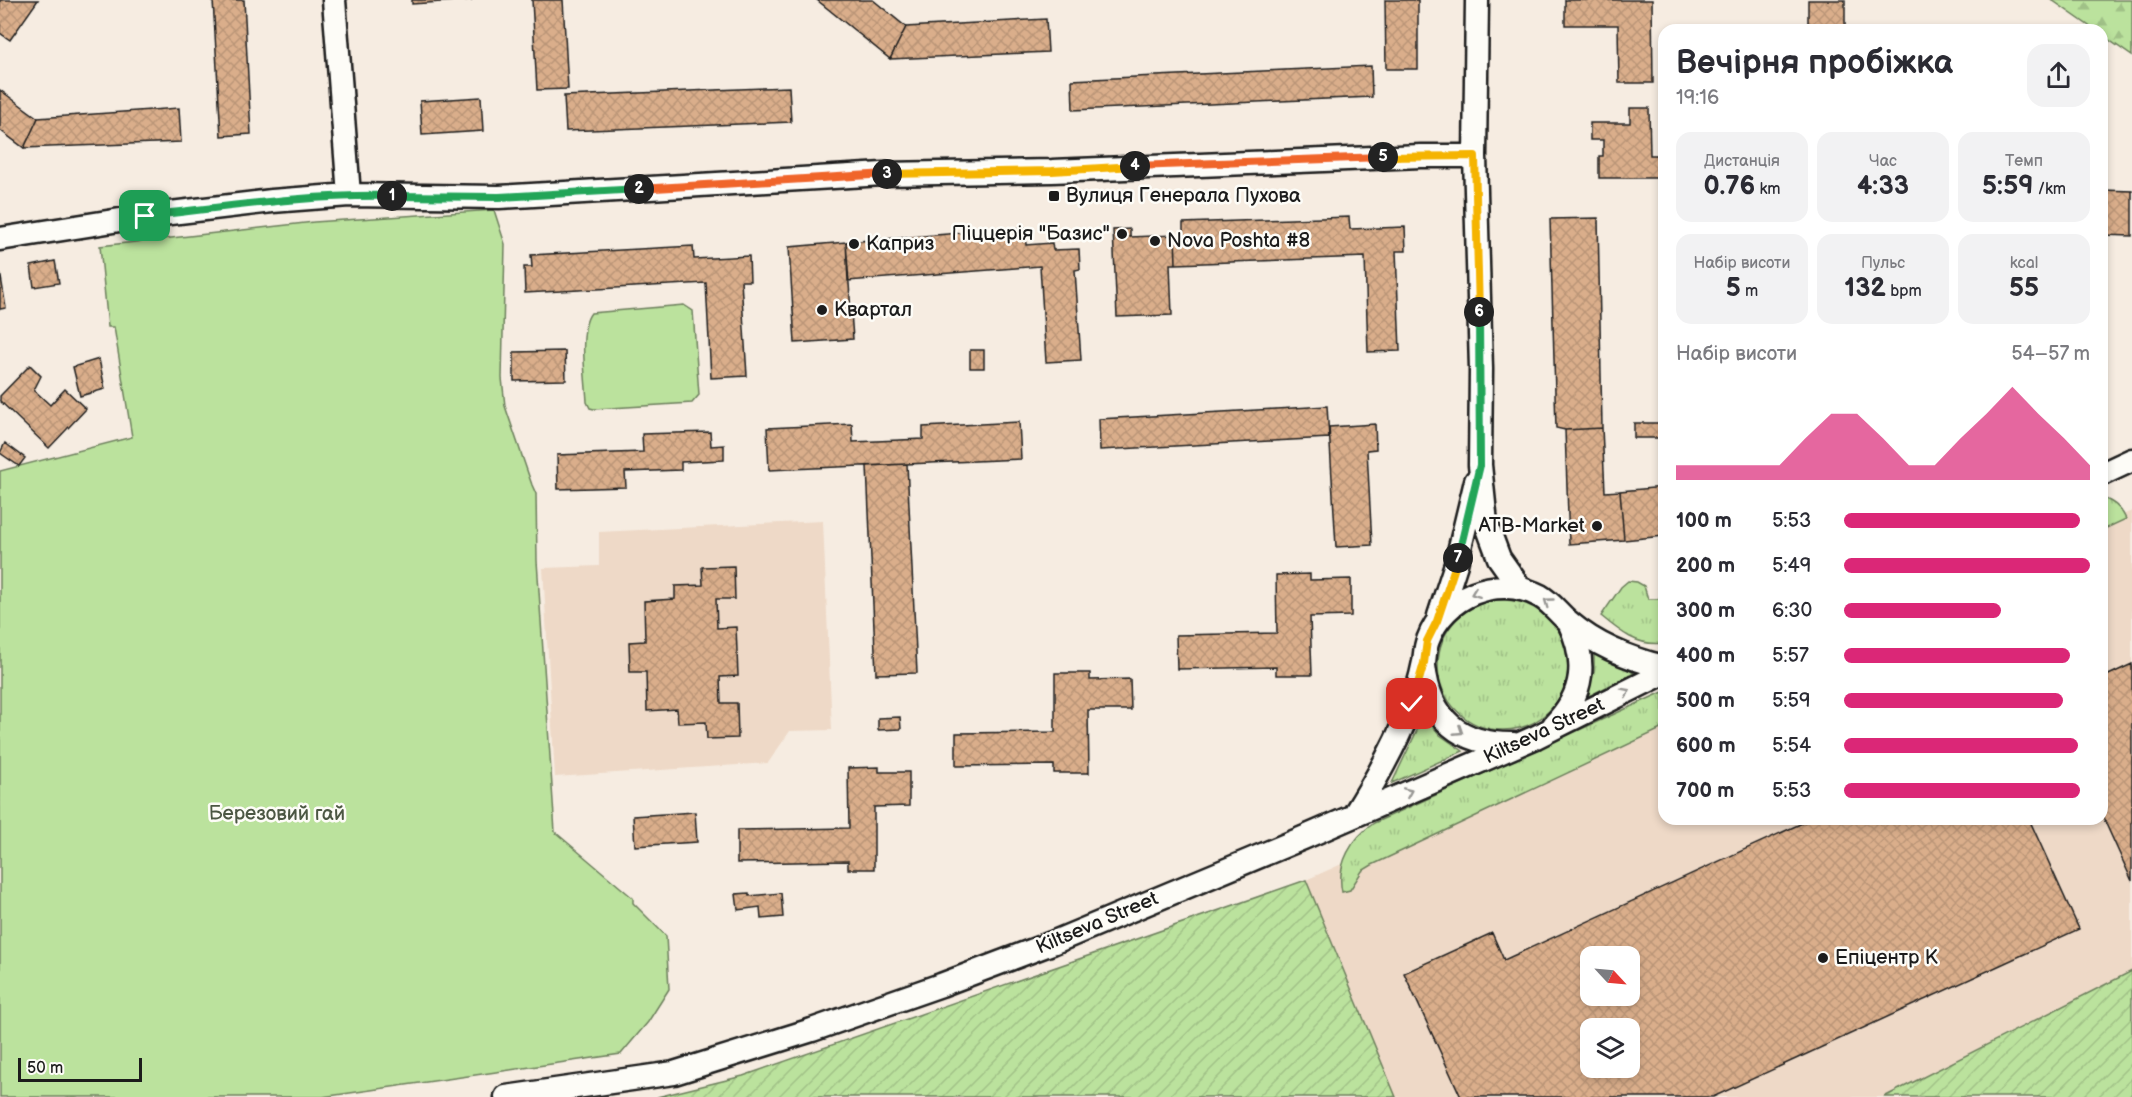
<!DOCTYPE html>
<html lang="uk">
<head>
<meta charset="utf-8">
<style>
  body { margin:0; font-family:"Balsamiq Sans",sans-serif; background:#f2f2f3; color:#2b2b33; height:100vh; display:flex; flex-direction:column; font-size:22px; white-space:nowrap }
  * { box-sizing:border-box; margin:0 }
  p { font-size:20px; color:#7c7c81 }
  .icon { flex:none; width:33px; height:33px; fill:none; stroke:currentColor; stroke-width:2; stroke-linecap:round; stroke-linejoin:round }
  .map { position:relative; flex:1; overflow:hidden }
  .drawer { position:absolute; left:1658px; top:24px; width:450px; height:801px; display:flex; flex-direction:column; background:#fff; border-radius:18px; box-shadow:0 3px 9px #0003 }
  .drawer>* { flex:none }
  .needle { width:39px; rotate:116deg }
  .controls { position:absolute; left:1580px; top:946px; display:grid; gap:12px }
  .controls a { display:grid; place-items:center; width:60px; height:60px; border-radius:12px; background:#fff; box-shadow:0 3px 9px #0003; font-size:30px }
  .scale { position:absolute; left:18px; bottom:15px; width:124px; box-sizing:border-box; padding-left:6px; border:3px solid #1c1c1c; border-top:0; font-size:16px; line-height:21px; white-space:nowrap; color:#1c1c1c; -webkit-text-stroke:4px #fdfcf7; paint-order:stroke }
  .pin { position:absolute; display:grid; place-items:center; width:51px; height:51px; color:#fff; margin:-26px; border-radius:12px; box-shadow:0 3px 9px #0006 }
  .km { position:absolute; width:30px; height:30px; margin:-15px; border-radius:50%; background:#222; color:#fff; font-size:16px; line-height:30px; text-align:center }
  .round { display:grid; place-items:center; flex:none; width:63px; height:63px; border-radius:18px; background:#f2f2f3 }
  .headline { display:flex; align-items:center; justify-content:space-between; height:102px; padding:0 18px }
  h1 { font-size:33px; font-weight:700; line-height:45px }
  .stats { display:grid; grid-template-columns:repeat(3,1fr); gap:9px; height:102px; padding:6px 18px }
  .stats div { display:grid; align-content:center; border-radius:15px; background:#f2f2f3; text-align:center }
  .stats b { font-size:26px; font-weight:700 }
  .stats small { font-size:16px; font-weight:400 }
  .stats p { font-size:16px }
  .chart { height:168px; padding:12px 18px }
  .chart p { display:flex; justify-content:space-between }
  .chart svg { width:100%; height:108px; margin-top:6px; fill:#db2777; opacity:.7 }
  ul { padding:0 18px; list-style:none; font-size:20px }
  li { display:grid; grid-template-columns:96px 72px 1fr; align-items:center; height:45px }
  li i { height:15px; border-radius:8px; background:#db2777 }
  .map>svg:first-child { display:block }
  .built { fill:#eed9c7; fill-rule:evenodd }
  .grass { fill:url(#grass-tufts); stroke:#6c7f5c; stroke-width:1.5 }
  .forest { fill:url(#forest-firs); stroke:#6c7f5c; stroke-width:1.5 }
  .park { fill:#bbe29d; stroke:#6c7f5c; stroke-width:1.5 }
  .garden { fill:url(#garden-furrows); stroke:#6c7f5c; stroke-width:1.5 }
  .building { fill:url(#building-cross-hatch); stroke:#1c1c1c; stroke-width:1.5; fill-rule:evenodd }
  .lines { fill:none; stroke-linecap:round; stroke-linejoin:round }
  .secondary-casing { stroke:#1c1c1c; stroke-width:27 }
  .secondary { stroke:#fdfcf7; stroke-width:22 }
  .oneway { stroke:#989794 }
  .split-1-casing { stroke:#fff; stroke-width:12 }
  .split-2-casing { stroke:#fff; stroke-width:12 }
  .split-3-casing { stroke:#fff; stroke-width:12 }
  .split-4-casing { stroke:#fff; stroke-width:12 }
  .split-5-casing { stroke:#fff; stroke-width:12 }
  .split-6-casing { stroke:#fff; stroke-width:12 }
  .split-7-casing { stroke:#fff; stroke-width:12 }
  .split-8-casing { stroke:#fff; stroke-width:12 }
  .split-1 { stroke:#22a559; stroke-width:8 }
  .split-2 { stroke:#22a559; stroke-width:8 }
  .split-3 { stroke:#f0652b; stroke-width:8 }
  .split-4 { stroke:#f5b400; stroke-width:8 }
  .split-5 { stroke:#f0652b; stroke-width:8 }
  .split-6 { stroke:#f5b400; stroke-width:8 }
  .split-7 { stroke:#22a559; stroke-width:8 }
  .split-8 { stroke:#f5b400; stroke-width:8 }
  .poi-dot { fill:#1c1c1c; stroke:#fdfcf7; stroke-width:2 }
  .labels { text-anchor:middle; dominant-baseline:central; stroke-width:5; stroke-linejoin:round; paint-order:stroke }
  .poi-label { font-size:20px; fill:#1c1c1c; stroke:#fdfcf7; text-anchor:start }
  .street-label { font-size:20px; fill:#1c1c1c; stroke:#fdfcf7 }
  .park-label { font-size:20px; fill:#4c5743; stroke:#fdfcf7 }
</style>
</head>
<body>
<div class="map">
<svg width="2132" height="1097" viewBox="0 0 2132 1097">
  <defs>
    <pattern id="grass-tufts" width="24" height="20" patternUnits="userSpaceOnUse" patternTransform="scale(1.5)"><rect width="24" height="20" fill="#bbe29d"/><path d="M3 7l-1-3M5 7V3M7 7l1-3M15 17l-1-3M17 17v-4M19 17l1-3" fill="none" stroke="#a0c187"/></pattern>
    <pattern id="forest-firs" width="22" height="20" patternUnits="userSpaceOnUse" patternTransform="scale(1.5)"><rect width="22" height="20" fill="#bbe29d"/><path d="M5 1l3.5 6h-7zM16 11l3.5 6h-7z" fill="#a0c187"/></pattern>
    <pattern id="garden-furrows" width="10" height="10" patternUnits="userSpaceOnUse" patternTransform="scale(1.5)"><rect width="10" height="10" fill="#bbe29d"/><path d="M-1 1l2-2M0 10L10 0M9 11l2-2" fill="none" stroke="#a0c187"/></pattern>
    <pattern id="building-cross-hatch" width="8" height="8" patternUnits="userSpaceOnUse" patternTransform="scale(1.5)"><rect width="8" height="8" fill="#daae8b"/><path d="M0 0l8 8M0 8l8-8" fill="none" stroke="#ba9577"/></pattern>
  </defs>
  <rect width="100%" height="100%" fill="#f6ece1"/>
  <filter id="ink" filterUnits="userSpaceOnUse"><feTurbulence type="fractalNoise" baseFrequency=".0167" numOctaves="2"/><feDisplacementMap in="SourceGraphic" scale="12" xChannelSelector="R" yChannelSelector="G"/><feConvolveMatrix kernelMatrix="1 2 1 2 8 2 1 2 1" color-interpolation-filters="sRGB"/></filter>
  <g filter="url(#ink)">
    <path class="built" d="M2132,511V971L1885,1097H1391L1306,880L1663,720L1664,819H2102V524ZM1590,957H1629V996H1590ZM1590,1029H1629V1068H1590Z
      M823,521L832,730L790,731L768,763L555,777L543,568L599,566V532Z"/>
    <path class="grass" d="M2102,498C2114,501 2121,508 2126,519L2102,530Z
      M1628,581L1637,582L1644,586L1648,599H1663V643C1638,647 1619,631 1601,616L1621,587Z
      M1438 665a65 65 0 1 1 130 0a65 65 0 1 1-130 0Z
      M1594,650L1634,673L1587,697L1594,672Z
      M1663,692V728L1372,865L1362,871L1350,890L1342,892C1336,864 1352,838 1374,823Z
      M1424,716L1440,735L1463,751L1392,783Z"/>
    <path class="forest" d="M2052,0H2132V56L2102,35V30H2095Z"/>
    <path class="park" d="M494,210L505,244L502,378L505,406L532,485L536,494L537,561L555,832L633,898V903L666,936L669,989L648,1022L621,1054L322,1097H0V471L132,437L114,327H108L100,246L314,222Z
      M684,305L693,311L699,395L692,403L594,409L590,408L587,402C586,380 578,329 591,313Z"/>
    <path class="garden" d="M1306,880L1396,1097H657L743,1076Z
      M2132,971V1097H1884Z"/>
    <path class="building" d="M0,0H38L10,40L0,33Z
      M213,0H244L251,134L221,136Z
      M412,0H472L412,4Z
      M532,0H563L568,89L537,90Z
      M817,0H873L906,27L890,59Z
      M1385,0H1418V69H1386Z
      M1565,0H1652L1653,83H1619L1618,25H1565Z
      M1808,0H1845V30H1808Z
      M1046,19L1048,52L890,59L906,27Z
      M1371,66L1372,97L1073,110L1072,80Z
      M789,87L791,122L566,131L564,96Z
      M0,90L38,118L24,148L0,130Z
      M481,97L483,131L422,135L420,101Z
      M179,108L181,142L24,148L38,118Z
      M1630,108H1649L1650,155H1661V178H1599V156H1603V140H1590V123H1630Z
      M2102,190L2132,191V236L2102,235Z
      M1349,217L1350,229L1405,227L1406,251H1396L1400,351L1368,352L1365,257L1176,264L1175,235H1183V223Z
      M1598,218L1602,428L1565,430L1556,428L1550,219Z
      M1025,228L1026,245L1052,243L1053,250L1079,249L1080,269L1075,270L1081,360L1046,362L1040,266L848,281L846,242Z
      M1130,229V237L1175,235L1176,264H1170L1172,315L1117,317L1113,230Z
      M846,242L853,339L795,343L789,247Z
      M693,246L694,259L749,256L750,281H741L747,376L711,378L706,283L525,293L524,267H532L531,255Z
      M55,261L59,283L34,287L31,266Z
      M0,271L6,308L0,309Z
      M970,350H984V368H970Z
      M565,351L566,380L514,381V352Z
      M99,359L105,389L80,396L73,367Z
      M30,365L41,376L34,390L50,405L65,389L86,409L49,448L0,401V396Z
      M1327,406L1329,438L1100,450L1099,419Z
      M1019,422L1021,459L769,470L767,428L852,424L853,442L923,439V427Z
      M1634,423H1664V438H1634Z
      M1375,424L1376,449L1367,450L1372,545L1336,547L1329,427Z
      M1602,428L1605,492L1620,491L1624,540L1569,544L1565,430Z
      M710,432L711,446L724,445V460L681,462V470L625,472L626,487L558,489L557,455L643,452L642,434Z
      M5,443L25,458L19,466L0,453Z
      M907,464L917,673L876,674L867,466Z
      M1664,487V536L1624,540L1620,491Z
      M734,566L735,599H716L717,628L736,627L738,676L720,677L721,703H737L738,738L707,739L706,722L678,723L677,709L647,711L646,672H630L629,642L645,641L644,601L675,599V586L703,585L702,567Z
      M1310,574V580L1351,579V616L1310,617L1312,675H1276V667L1177,669L1176,635L1277,633L1276,575Z
      M2132,664V881L2102,815V678Z
      M1055,673H1090V680L1130,679L1131,710H1088L1089,773H1054V765L956,766V733L1055,732Z
      M900,717L901,729L878,730V718Z
      M879,767V772H909V806L874,807V869H848V861L737,863V830L849,828L848,768Z
      M695,812L697,842L635,846L633,816Z
      M1811,819H2029L2079,929L1713,1097H1461L1404,973L1492,933L1504,960ZM1590,957H1629V996H1590ZM1590,1029H1629V1068H1590Z
      M749,893V896L781,893L783,917L761,919L760,907L738,910L736,894Z"/>
    <g class="lines">
      <g class="secondary-casing">
        <path id="secondary" d="M334,0L349,195
          M1477,0L1475,156L1481,369L1480,465L1486,523L1499,558L1521,589
          M0,239L145,216L272,201L349,195L499,197L883,174L1052,171L1421,156H1475
          M2102,474L2132,460
          M1439,616L1456,564L1476,481
          M1424,666C1430,720 1460,745 1514,744
          M1554,725C1585,693 1587,661 1569,622
          M1354,815C1376,780 1396,744 1411,706C1417,692 1421,677 1424,662C1425,655 1425,647 1428,640C1444,596 1497,573 1540,596C1552,603 1559,614 1570,623C1597,646 1630,659 1664,667
          M506,1097L674,1073L812,1030L941,985L1052,943L1303,838L1536,737L1664,673"/>
      </g>
      <use href="#secondary" class="secondary"/>
    </g>
    <defs><path id="oneway-chevron" d="M-2-3.5L2.5 0L-2 3.5" fill="none" stroke-width="1.6" stroke-linecap="round" stroke-linejoin="round" transform="scale(1.5)"/></defs>
    <g class="oneway">
      <use href="#oneway-chevron" transform="translate(1475 593) rotate(159)"/>
      <use href="#oneway-chevron" transform="translate(1548 602) rotate(-144)"/>
      <use href="#oneway-chevron" transform="translate(1626 692) rotate(-27)"/>
      <use href="#oneway-chevron" transform="translate(1459 731) rotate(33)"/>
      <use href="#oneway-chevron" transform="translate(1408 792) rotate(-23)"/>
    </g>
  </g>
  <g class="lines" filter="url(#ink)">
    <g class="split-1-casing">
      <path id="split-1" d="M145,216C227,207 309,194 392,196"/>
    </g>
    <g class="split-2-casing">
      <path id="split-2" d="M392,196L499,197L639,189"/>
    </g>
    <g class="split-3-casing">
      <path id="split-3" d="M639,189L887,174"/>
    </g>
    <g class="split-4-casing">
      <path id="split-4" d="M887,174L1052,171L1135,166"/>
    </g>
    <g class="split-5-casing">
      <path id="split-5" d="M1135,166L1383,157"/>
    </g>
    <g class="split-6-casing">
      <path id="split-6" d="M1383,157L1475,156L1479,312"/>
    </g>
    <g class="split-7-casing">
      <path id="split-7" d="M1458,558L1480,465L1479,312"/>
    </g>
    <g class="split-8-casing">
      <path id="split-8" d="M1412,704L1424,663L1427,641L1437,621L1458,558"/>
    </g>
    <use href="#split-1" class="split-1"/>
    <use href="#split-2" class="split-2"/>
    <use href="#split-3" class="split-3"/>
    <use href="#split-4" class="split-4"/>
    <use href="#split-5" class="split-5"/>
    <use href="#split-6" class="split-6"/>
    <use href="#split-7" class="split-7"/>
    <use href="#split-8" class="split-8"/>
  </g>
  <g class="poi-dot">
    <rect x="1048" y="190" width="12" height="12" rx="3"/>
    <circle cx="1122" cy="234" r="6"/>
    <circle cx="1155" cy="241" r="6"/>
    <circle cx="854" cy="244" r="6"/>
    <circle cx="822" cy="310" r="6"/>
    <circle cx="1597" cy="526" r="6"/>
    <circle cx="1823" cy="958" r="6"/>
  </g>
  <g class="labels">
    <g class="poi-label">
      <text x="1066" y="196">Вулиця Генерала Пухова</text>
      <text x="1110" y="234" text-anchor="end">Піццерія "Базис"</text>
      <text x="1167" y="241">Nova Poshta #8</text>
      <text x="866" y="244">Каприз</text>
      <text x="834" y="310">Квартал</text>
      <text x="1585" y="526" text-anchor="end">ATB-Market</text>
      <text x="1835" y="958">Епіцентр К</text>
    </g>
    <g class="street-label">
      <text transform="translate(1544 731) rotate(-25)">Kiltseva Street</text>
      <text transform="translate(1097 923) rotate(-23)">Kiltseva Street</text>
    </g>
    <g class="park-label">
      <text x="277" y="814">Березовий гай</text>
    </g>
  </g>
</svg>
<div class="controls">
<a><svg class="needle" viewBox="-14 -14 28 28"><path d="M0-13l5 13h-10z" fill="#e53935"/><path d="M0 13l5-13h-10z" fill="#7c7c81"/></svg></a>
<a><svg class="icon" aria-label="layers" viewBox="0 0 24 24"><path d="M12 4l9 5-9 5-9-5zM3 14l9 5 9-5"/></svg></a>
</div>
<div class="scale">50 m</div>
<div class="pin" style="left:145px;top:216px;background:#1e9e55"><svg class="icon" aria-label="arrive" viewBox="0 0 24 24"><path d="M6 21V4h12l-3 4 3 4H6"/></svg></div>
<div class="pin" style="left:1412px;top:704px;background:#d93025"><svg class="icon" aria-label="check" viewBox="0 0 24 24"><path d="M5 12l5 5 9-10"/></svg></div>
<b class="km" style="left:392px;top:196px">1</b>
<b class="km" style="left:639px;top:189px">2</b>
<b class="km" style="left:887px;top:174px">3</b>
<b class="km" style="left:1135px;top:166px">4</b>
<b class="km" style="left:1383px;top:157px">5</b>
<b class="km" style="left:1479px;top:312px">6</b>
<b class="km" style="left:1458px;top:558px">7</b>
<section class="drawer">
<div class="headline"><div><h1>Вечірня пробіжка</h1><p>19:16</p></div><a class="round"><svg class="icon" aria-label="share" viewBox="0 0 24 24"><path d="M12 15V3M7 8l5-5 5 5M5 13v7h14v-7"/></svg></a></div>
<div class="stats">
<div><p>Дистанція</p><b>0.76<small> km</small></b></div>
<div><p>Час</p><b>4:33</b></div>
<div><p>Темп</p><b>5:59<small> /km</small></b></div>
</div>
<div class="stats">
<div><p>Набір висоти</p><b>5<small> m</small></b></div>
<div><p>Пульс</p><b>132<small> bpm</small></b></div>
<div><p>kcal</p><b>55</b></div>
</div>
<div class="chart"><p><span>Набір висоти</span>54–57 m</p>
<svg viewBox="0 0 160 44" preserveAspectRatio="none"><path d="M0 44V38L10 38L20 38L30 38L40 38L50 27L60 17L70 17L80 27L90 38L100 38L110 27L120 17L130 6L140 17L150 27L160 38V44z"/></svg>
</div>
<ul>
<li><b>100 m</b>5:53<i style="width:96%"></i></li>
<li><b>200 m</b>5:49<i style="width:100%"></i></li>
<li><b>300 m</b>6:30<i style="width:64%"></i></li>
<li><b>400 m</b>5:57<i style="width:92%"></i></li>
<li><b>500 m</b>5:59<i style="width:89%"></i></li>
<li><b>600 m</b>5:54<i style="width:95%"></i></li>
<li><b>700 m</b>5:53<i style="width:96%"></i></li>
</ul>
</section>
</div>
</body>
</html>
